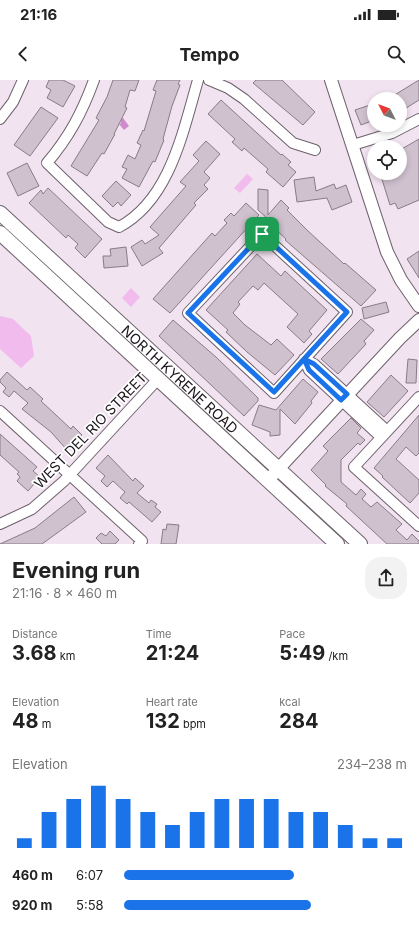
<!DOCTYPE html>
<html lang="en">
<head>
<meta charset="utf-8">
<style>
  body { margin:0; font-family:Inter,sans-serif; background:#f2f2f2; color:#222; height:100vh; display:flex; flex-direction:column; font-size:15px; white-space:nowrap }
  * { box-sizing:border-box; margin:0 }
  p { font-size:13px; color:#767676 }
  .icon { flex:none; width:22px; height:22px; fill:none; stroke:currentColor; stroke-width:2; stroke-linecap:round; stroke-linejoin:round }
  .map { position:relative; height:464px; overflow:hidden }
  .drawer { display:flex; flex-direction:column; background:#fff; flex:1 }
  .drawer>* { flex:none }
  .needle { width:26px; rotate:312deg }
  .fabs { position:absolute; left:367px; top:12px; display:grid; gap:8px }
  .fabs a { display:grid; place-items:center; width:40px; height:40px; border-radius:50%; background:#fff; box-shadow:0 2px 6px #0003; font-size:20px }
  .pin { position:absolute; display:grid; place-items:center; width:34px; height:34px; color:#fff; margin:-17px; border-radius:8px; box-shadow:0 2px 6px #0006 }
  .round { display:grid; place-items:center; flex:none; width:42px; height:42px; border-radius:16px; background:#f2f2f2 }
  .overview { display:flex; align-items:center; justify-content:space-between; height:68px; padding:0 12px }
  h1 { font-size:22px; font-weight:700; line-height:30px }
  .stats { display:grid; grid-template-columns:repeat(3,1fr); gap:6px; height:68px; padding:4px 12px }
  .stats div { display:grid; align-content:center }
  .stats b { font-size:20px; font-weight:700 }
  .stats small { font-size:11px; font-weight:400 }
  .stats p { font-size:11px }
  .chart { height:112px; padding:8px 12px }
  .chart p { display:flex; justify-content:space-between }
  .chart svg { width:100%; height:72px; margin-top:4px; stroke:#1a73e8; stroke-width:6 }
  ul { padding:0 12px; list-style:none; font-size:13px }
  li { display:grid; grid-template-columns:64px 48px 1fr; align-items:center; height:30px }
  li i { height:10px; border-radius:5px; background:#1a73e8 }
  .status { display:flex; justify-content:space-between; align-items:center; height:28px; padding:0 20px; background:#fff; direction:ltr }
  .status svg { height:11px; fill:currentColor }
  header { display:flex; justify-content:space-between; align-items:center; height:52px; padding:0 12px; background:#fff; font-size:18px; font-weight:700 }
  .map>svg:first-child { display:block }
  .green { fill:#f1bbed }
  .water { fill:#d08bcd }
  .building { fill:#d0c1ce; stroke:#897c88 }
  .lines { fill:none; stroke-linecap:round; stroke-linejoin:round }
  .minor-casing { stroke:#6d616c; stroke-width:12 }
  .tertiary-casing { stroke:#6d616c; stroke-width:14 }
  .secondary-casing { stroke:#6d616c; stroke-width:16 }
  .minor { stroke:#fff; stroke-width:10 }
  .tertiary { stroke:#fff; stroke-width:12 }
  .secondary { stroke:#fff; stroke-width:14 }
  .route-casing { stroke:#fff; stroke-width:8 }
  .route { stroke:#1a73e8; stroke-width:5 }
  .labels { text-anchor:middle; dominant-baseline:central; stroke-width:3.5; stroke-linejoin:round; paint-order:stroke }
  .street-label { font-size:14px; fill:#1a151a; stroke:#fff }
</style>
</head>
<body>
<div class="status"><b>21:16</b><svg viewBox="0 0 49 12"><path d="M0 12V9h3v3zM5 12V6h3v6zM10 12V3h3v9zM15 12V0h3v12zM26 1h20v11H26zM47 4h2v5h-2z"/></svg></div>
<header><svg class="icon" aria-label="back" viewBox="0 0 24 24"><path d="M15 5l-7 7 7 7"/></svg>Tempo<svg class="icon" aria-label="search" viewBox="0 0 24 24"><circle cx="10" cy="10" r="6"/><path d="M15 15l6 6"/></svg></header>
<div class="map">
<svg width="419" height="464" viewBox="0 0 419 464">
  <rect width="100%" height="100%" fill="#f1e3f0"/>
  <path class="green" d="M247,94L253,99L240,113L234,108Z
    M131,208L140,217L131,227L122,218Z
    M0,236L13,239L31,256L34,276L21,288L0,269Z"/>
  <path class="water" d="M123,38L129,46L124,50L119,44L121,43V39Z"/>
  <path class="building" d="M49,0H63L75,6L63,27L47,18L51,10L46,7Z
    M113,0H139L135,11L130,10L125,27L127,28L114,54H115L104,74L102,73L87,96L71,86L99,40L96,38L107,17Z
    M157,0H180L178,4L180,5L172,26L163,59L164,60L155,82L153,81L139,107L122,98L127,89L122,87L128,75L135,79L141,65L137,63L143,50L144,51L156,11L153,10Z
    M256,0H282L315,32L303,45L253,3Z
    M419,0V20L403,30L400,25V19H388Z
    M221,20L281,75L282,74L291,82L288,85L296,92L283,107L266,92L268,89L244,68L242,71L232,62L235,59L208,34Z
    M370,25L374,40L361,45L355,30Z
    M41,27L58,38L30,76L14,65Z
    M419,59V120L398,129L395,123L390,125L380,93H400V70Z
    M206,61L220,74L204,92L210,98L204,105L208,109L194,123L196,125L159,168L163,173L142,186L131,167L142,160L145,164L159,155L150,147L186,106L180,102L199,81L193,75Z
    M27,83L39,106L18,116L7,93Z
    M314,97L316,111L334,104L336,109L346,105L352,122L332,130L327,118L297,122L294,100Z
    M116,101L131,115L121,126L118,122L113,127L102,116Z
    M48,108L102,159L85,178L75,168L78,164L68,155L66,158L29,123L41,110L43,114Z
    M258,109L268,110V135L281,120L289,128L287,130L308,151L344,184L345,183L376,210L361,226L285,160L286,159L275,149L277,147L258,130Z
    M246,123L259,135L170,233L153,219L212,153L215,156L227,143L224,140L231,133L234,136Z
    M126,167L128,186L104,188L103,176H111L110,169Z
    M419,171V198L407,179Z
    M257,174L281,196L285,191L327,230L309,251L312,254L304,263L287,247L298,234L264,203L258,210L253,206L238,222L240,224L233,233L245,245L271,265L277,259L294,275L275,295L247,272L226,252L228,250L206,230Z
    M386,222L389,232L364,239L362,228Z
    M361,239L374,250L364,261L366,264L338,294L321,279Z
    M173,240L216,277L258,318V321L244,336L159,256Z
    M408,279L417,280L416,303H406Z
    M7,292L27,310L30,307L43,319L41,321L71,349L73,346L82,355L67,370L51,352L22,329L28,323L14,311L9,317L3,312L6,308L0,302V300Z
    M391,295L408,311L384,337L367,322Z
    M303,299L318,312L311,321L312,323L295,344L280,329V355L270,356V352L252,345L259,325L276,330Z
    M419,335V373L416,376L406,367L396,379L419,400V413L410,423L382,397L383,396L374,388Z
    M351,338L361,348L357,353L365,360L360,365L358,363L341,380V402L356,415L361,409L366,414L362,419L371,427L377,422L402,444L396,450L407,460L412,454L419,461V464H387L346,426L347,424L325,406L326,405L311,390L328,371L323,366Z
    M0,354L37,387L33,391L40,397L28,411L17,401L20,397L17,394L19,392L0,375Z
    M108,375L133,401L135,398L144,406L137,413L149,423L151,420L157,424L155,427L161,432L152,442L129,422L127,424L120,418L125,412L113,401L107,407L101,401L105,396L96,388Z
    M74,417L86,432L42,464H0L35,448Z
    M167,444L179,445L176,464H161L163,449L166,450Z
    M110,451L119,460L115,464H102L96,458L101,453L106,456Z"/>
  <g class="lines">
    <g class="minor-casing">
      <path id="minor" d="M94,0C82,33 69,57 47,83L108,142L119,147C170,120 183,51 198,0
        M209,0L228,8L244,19L293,63L315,70
        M0,39L13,22L23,0
        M353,65L392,53L419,39
        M262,154L347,232L274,313L188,233Z
        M304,279L309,290L381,357
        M304,279L314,284L387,351
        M419,317L354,387L419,446
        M0,331L142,461L139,464
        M0,444L32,429L64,401L158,299"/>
    </g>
    <g class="tertiary-casing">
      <path id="tertiary" d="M331,0L387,172L401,200L419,226
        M268,400L400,258L419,240"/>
    </g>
    <g class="secondary-casing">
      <g id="secondary">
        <path id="s1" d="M0,133L360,464"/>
        <path d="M0,153L337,464"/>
      </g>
    </g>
    <use href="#minor" class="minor"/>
    <use href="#tertiary" class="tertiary"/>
    <use href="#secondary" class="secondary"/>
  </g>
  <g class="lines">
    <g class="route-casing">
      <path id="route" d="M262,154L347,232L304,279L309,290L341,320L347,314L314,284L304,279L274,312L188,233L262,154"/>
    </g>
    <use href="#route" class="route"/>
  </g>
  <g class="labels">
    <g class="street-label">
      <text stroke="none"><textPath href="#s1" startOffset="245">NORTH KYRENE ROAD</textPath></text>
      <text transform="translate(90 350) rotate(-46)">WEST DEL RIO STREET</text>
    </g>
  </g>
</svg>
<div class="fabs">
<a><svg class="needle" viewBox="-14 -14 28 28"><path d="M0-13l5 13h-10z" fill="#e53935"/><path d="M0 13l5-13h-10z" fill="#767676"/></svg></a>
<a><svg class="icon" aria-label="locate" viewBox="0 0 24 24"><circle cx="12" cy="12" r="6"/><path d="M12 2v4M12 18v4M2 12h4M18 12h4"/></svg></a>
</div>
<div class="pin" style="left:262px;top:154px;background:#1e9e55"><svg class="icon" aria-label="arrive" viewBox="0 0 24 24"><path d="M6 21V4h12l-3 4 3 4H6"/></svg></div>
</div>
<section class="drawer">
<div class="overview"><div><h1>Evening run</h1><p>21:16 · 8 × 460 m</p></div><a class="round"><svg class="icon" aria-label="share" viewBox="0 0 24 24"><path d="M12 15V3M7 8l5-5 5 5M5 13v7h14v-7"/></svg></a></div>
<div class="stats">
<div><p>Distance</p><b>3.68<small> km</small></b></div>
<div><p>Time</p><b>21:24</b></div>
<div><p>Pace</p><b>5:49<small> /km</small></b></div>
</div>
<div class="stats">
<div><p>Elevation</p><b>48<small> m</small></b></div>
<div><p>Heart rate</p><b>132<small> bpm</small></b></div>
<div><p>kcal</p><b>284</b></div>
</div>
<div class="chart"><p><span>Elevation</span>234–238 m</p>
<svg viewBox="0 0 160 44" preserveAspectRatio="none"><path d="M5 44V38M15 44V22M25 44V14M35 44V6M45 44V14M55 44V22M65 44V30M75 44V22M85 44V14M95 44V14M105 44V14M115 44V22M125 44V22M135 44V30M145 44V38M155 44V38"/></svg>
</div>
<ul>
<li><b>460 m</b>6:07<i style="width:60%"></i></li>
<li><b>920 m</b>5:58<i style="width:66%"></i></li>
</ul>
</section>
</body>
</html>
